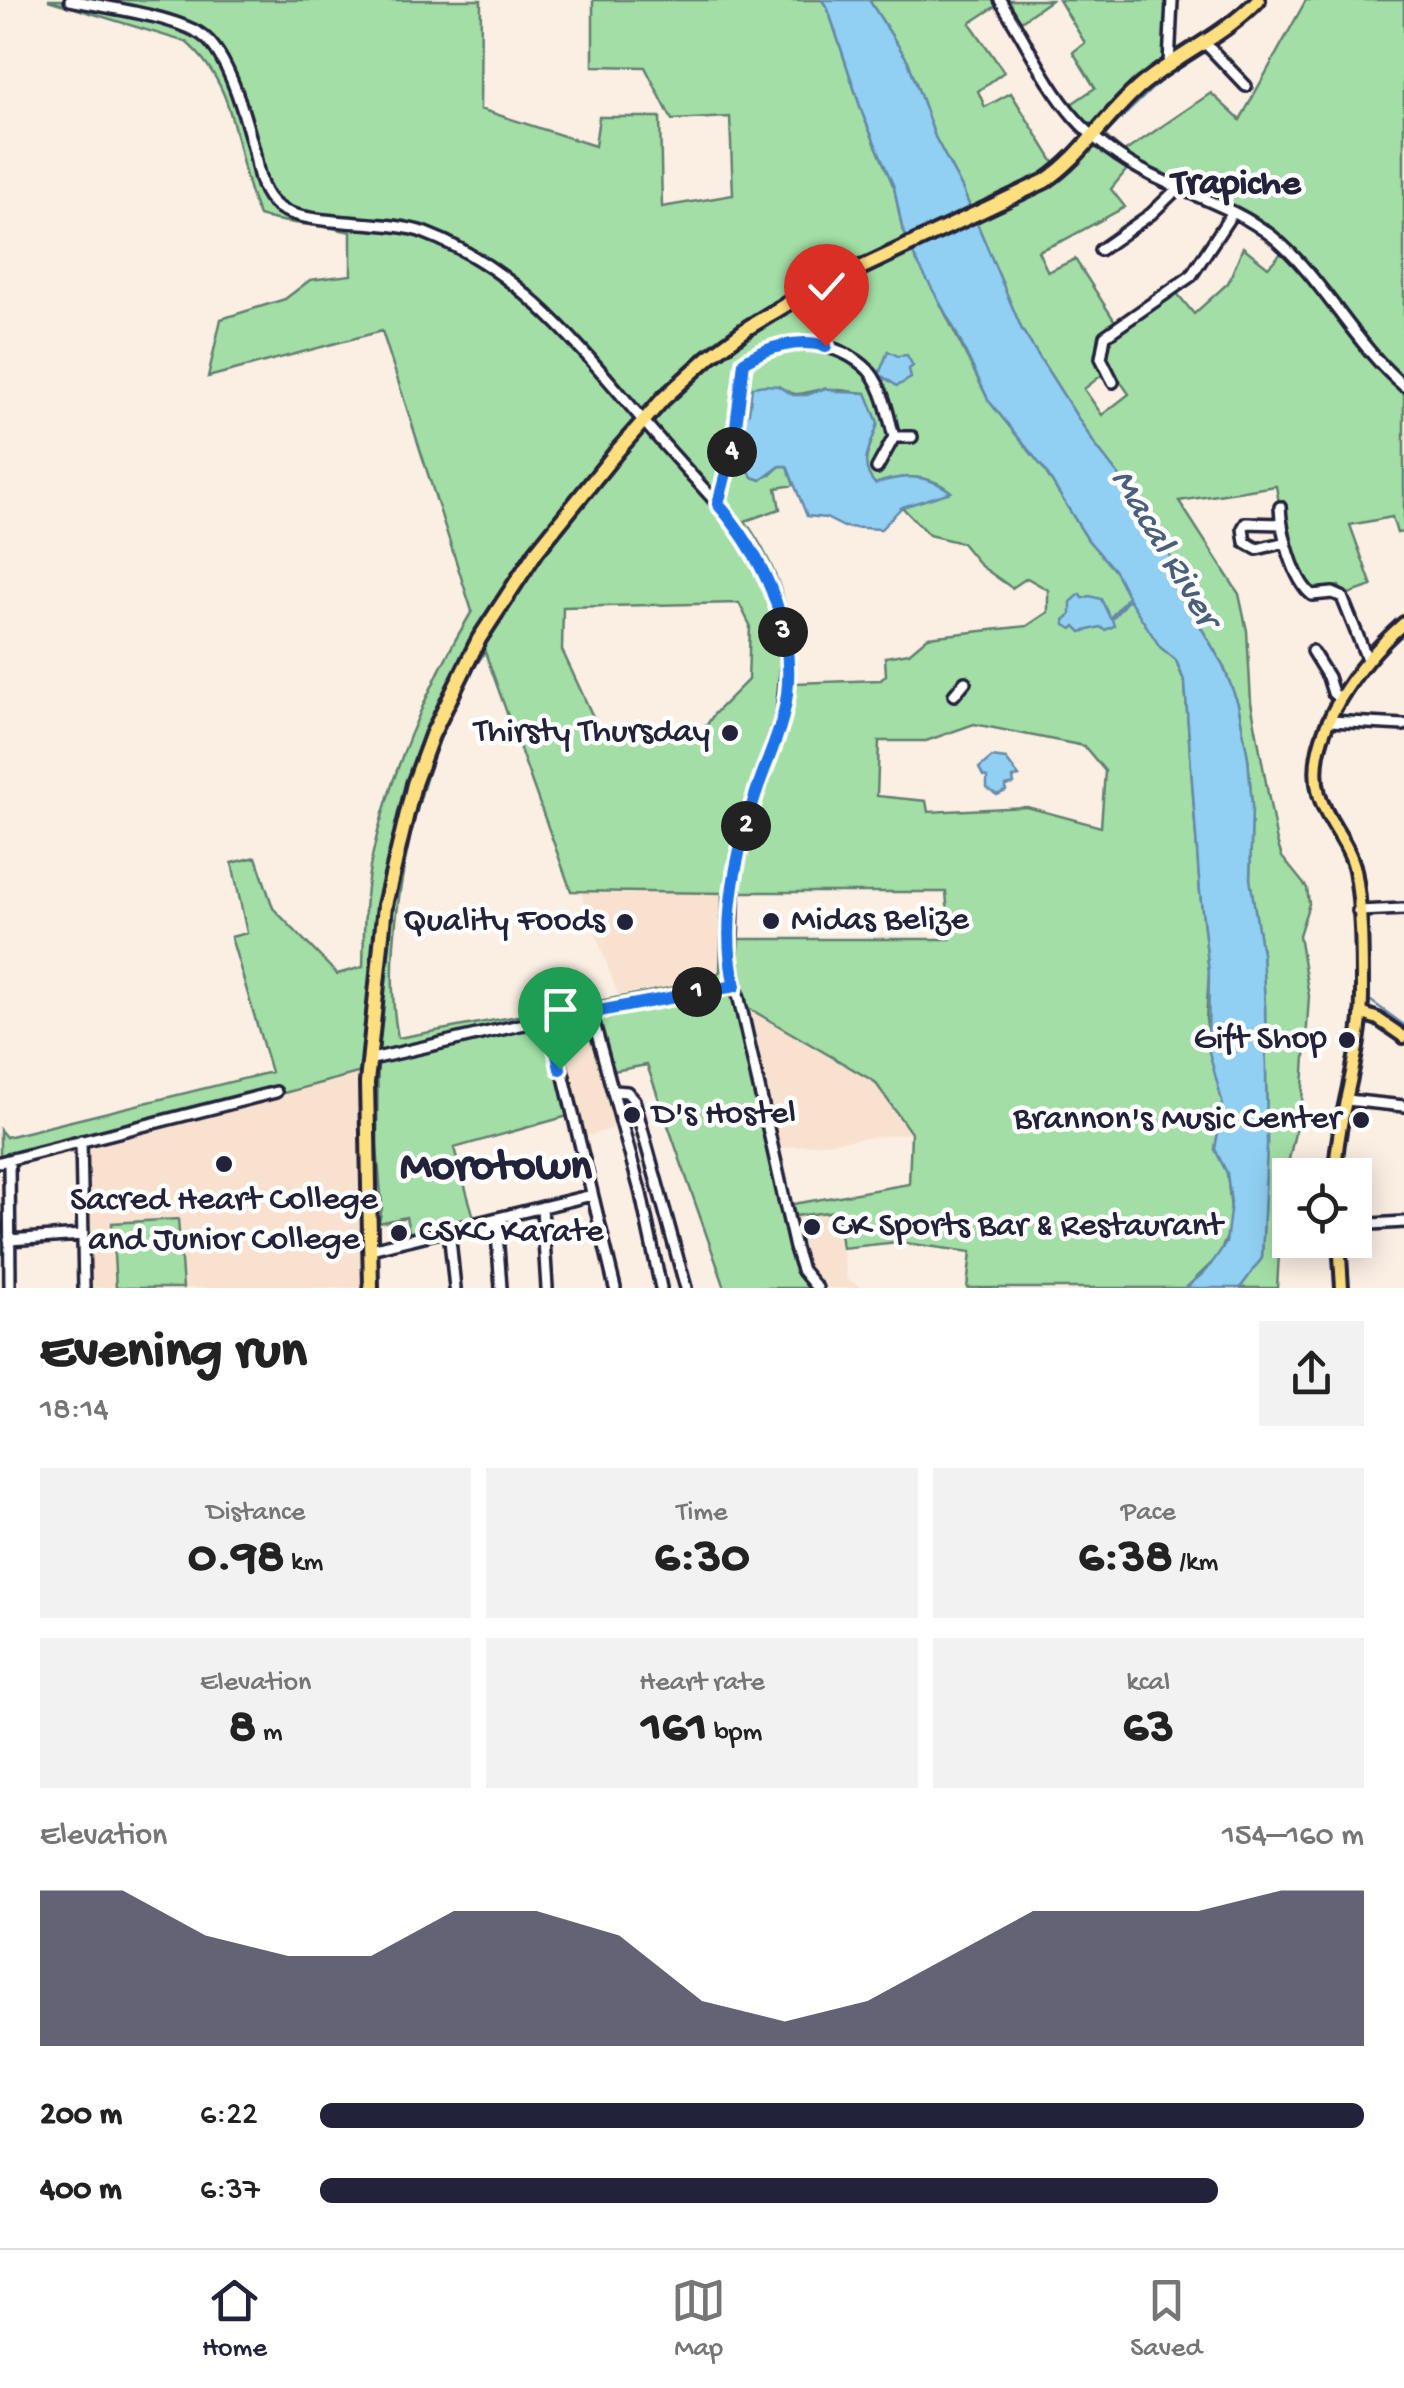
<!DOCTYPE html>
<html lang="en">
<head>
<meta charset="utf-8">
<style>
  body { margin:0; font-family:"Gochi Hand",sans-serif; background:#f2f2f2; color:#222; height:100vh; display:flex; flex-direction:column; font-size:38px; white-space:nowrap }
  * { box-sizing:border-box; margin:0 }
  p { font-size:32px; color:#767676 }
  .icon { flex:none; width:55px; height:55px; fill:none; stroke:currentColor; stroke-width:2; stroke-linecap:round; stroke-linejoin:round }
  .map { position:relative; height:1288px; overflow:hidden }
  .side { display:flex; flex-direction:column; background:#fff; flex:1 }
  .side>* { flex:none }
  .fabs { position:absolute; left:1272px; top:1158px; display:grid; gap:20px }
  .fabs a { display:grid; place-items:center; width:100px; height:100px; border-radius:0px; background:#fff; box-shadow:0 5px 25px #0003; font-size:50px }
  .pin { position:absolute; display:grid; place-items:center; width:85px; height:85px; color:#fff; margin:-102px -42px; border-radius:50% 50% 50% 0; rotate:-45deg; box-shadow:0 0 10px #0007 }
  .pin .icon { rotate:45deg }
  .km { position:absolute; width:50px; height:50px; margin:-25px; border-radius:50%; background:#222; color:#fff; font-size:28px; line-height:50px; text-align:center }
  .round { display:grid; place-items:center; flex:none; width:105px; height:105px; border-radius:0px; background:#f2f2f2 }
  .headline { display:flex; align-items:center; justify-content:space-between; height:170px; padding:0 40px }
  h1 { font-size:55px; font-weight:800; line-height:75px }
  .figures { display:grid; grid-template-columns:repeat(3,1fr); gap:15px; height:170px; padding:10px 40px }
  .figures div { display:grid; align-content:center; border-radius:0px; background:#f2f2f2; text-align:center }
  .figures b { font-size:50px; font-weight:800 }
  .figures small { font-size:28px; font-weight:400 }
  .figures p { font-size:28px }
  .chart { height:280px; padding:20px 40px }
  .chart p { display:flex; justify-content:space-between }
  .chart svg { width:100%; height:180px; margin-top:10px; fill:#22223b; opacity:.7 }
  ul { padding:0 40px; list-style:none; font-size:32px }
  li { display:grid; grid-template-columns:160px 120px 1fr; align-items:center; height:75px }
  li i { height:25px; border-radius:12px; background:#22223b }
  .tabs { display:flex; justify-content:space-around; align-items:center; height:140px; border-top:2px solid #e0e0e0; background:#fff; font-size:28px; color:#767676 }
  .tabs a { display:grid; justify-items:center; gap:5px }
  .tabs .selected { color:#22223b }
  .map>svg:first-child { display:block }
  .built { fill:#f8e2cf }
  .green { fill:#a2dea5; stroke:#628070; stroke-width:2.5; fill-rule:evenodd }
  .water { fill:#91d0f2; stroke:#658aa9; stroke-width:2.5 }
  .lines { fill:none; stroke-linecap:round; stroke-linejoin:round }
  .stream { stroke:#658aa9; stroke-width:2.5 }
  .minor-casing { stroke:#22223b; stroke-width:16 }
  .major-casing { stroke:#22223b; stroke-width:18 }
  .highway-casing { stroke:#22223b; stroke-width:20 }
  .minor { stroke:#fff; stroke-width:9 }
  .major { stroke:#fedf80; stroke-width:10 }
  .highway { stroke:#fedf80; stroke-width:12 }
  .route-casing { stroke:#fff; stroke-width:20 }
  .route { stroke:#1a73e8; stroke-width:12 }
  .poi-dot { fill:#22223b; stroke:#fff; stroke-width:4 }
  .labels { text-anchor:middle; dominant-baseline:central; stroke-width:9; stroke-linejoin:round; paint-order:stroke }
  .poi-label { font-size:35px; fill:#22223b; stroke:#fff; text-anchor:end }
  .neighbourhood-label { font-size:38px; font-weight:bold; fill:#22223b; stroke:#fff }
  .water-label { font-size:38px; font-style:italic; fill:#495f7b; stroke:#fff }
  .district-label { font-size:45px; font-weight:bold; fill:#22223b; stroke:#fff }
</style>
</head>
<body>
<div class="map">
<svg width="1404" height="1288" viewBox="0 0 1404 1288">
  <rect width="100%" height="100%" fill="#fbeee3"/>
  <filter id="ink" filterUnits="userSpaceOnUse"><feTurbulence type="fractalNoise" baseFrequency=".01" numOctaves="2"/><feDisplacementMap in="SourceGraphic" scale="20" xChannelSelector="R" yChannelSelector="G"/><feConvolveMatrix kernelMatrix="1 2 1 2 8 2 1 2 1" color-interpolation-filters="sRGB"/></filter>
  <g filter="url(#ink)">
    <path class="built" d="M580,891L723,893L720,972L713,980L618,995Z
      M750,1009L875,1082L911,1133L780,1148L795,1216L837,1211L847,1279L862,1288H809L801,1279L791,1250L738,1013Z
      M586,1021L611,1092L619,1127L580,1138L556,1029Z
      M365,1071L362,1202L359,1218L365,1288H92L85,1147Z"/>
    <path class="green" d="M48,0H481L480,109L595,146L599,117H660L662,207L733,195L730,117L672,120L645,67L593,66V0H822L828,9L863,115L894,187L902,227L989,401L1044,469L1088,540L1115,571L1160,647L1176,660L1185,684L1200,892L1209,972L1206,1020L1223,1105L1215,1149L1227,1173L1231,1210L1230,1230L1218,1257L1186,1288H967L971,1252L898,1242L842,1248L837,1211L795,1216L793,1204L909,1184L911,1133L875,1082L750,1009L739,1013L791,1250L801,1279L809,1288H725L647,1065L602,1073L585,1021L556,1029L575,1114L454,1148L475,1221L410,1236L406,1217L379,1223L382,1207L377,1147L378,1048L367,1045L365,1071L85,1147L84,1136L0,1157V1130L6,1137L271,1072L231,937L247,933L232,863L256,857L273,908L337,974L363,967C364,934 364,900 370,867C386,783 428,684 472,611L382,331L208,377L221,319L285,299L310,280L351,275V232C320,224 290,225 259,216C232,153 242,90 186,42ZM778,386C802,401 801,391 825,389C834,388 854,393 866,393L878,423L864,463L865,472L875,484C900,475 928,473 950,491L902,507L929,535L962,543L981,566L1012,588L1027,578L1048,590V612L1027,626L928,637L909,653L885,657L886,675L881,680L794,683C795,622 781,571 745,521L780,509L776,488L794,485L787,466H780L770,475L752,477L742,456ZM739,603L750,625L748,680L714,714L699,737L601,734L562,650L563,607ZM485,652L571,891L722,893L720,971L712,980L398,1038C377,933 422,739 485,652ZM974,724L1084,746L1105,771L1101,827L1027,807L928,812L926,801L877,796L879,741H926ZM739,892H946L950,939H738Z
      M869,0H1005L970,23L1004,72L978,91L985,107L1011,93L1056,166L1013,203L1102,133L1124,152L1211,93L1240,120L1306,0H1404V532L1397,533L1392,517L1350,525L1372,586L1343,596L1339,586L1309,592L1282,520L1276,486L1179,501L1239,594L1247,631L1251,702L1277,842L1282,857L1307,888L1309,904L1299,935L1309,996L1302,1102L1283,1186L1277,1288H1240L1262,1258L1267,1144L1265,1006L1262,954L1250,879L1252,806L1248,758L1238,704L1223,665L1192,612L1185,584L1141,504L1095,445L1022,330L962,188L935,137L908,61ZM1133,162L1250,215L1287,247L1268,267L1243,247L1228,283L1194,314L1171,286L1116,323L1075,259L1048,272L1038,251L1064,240L1125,207L1111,189ZM1111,368L1129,394L1102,415L1084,389Z
      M1006,0H1051L1021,21Z
      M1059,0H1167L1165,61L1138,81L1090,129L1067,107L1095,88L1073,52L1085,43Z
      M178,1219L183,1288H116L112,1223Z"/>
    <path class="water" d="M822,0H869L908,61L935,137L962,188L1022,330L1095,445L1141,504L1185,584L1192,612L1223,665L1238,704L1248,758L1252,806L1250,879L1262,954L1265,1006L1267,1144L1262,1258L1240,1288H1186L1207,1270L1226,1243L1231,1203L1227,1173L1215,1149L1223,1105L1208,1048L1209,972L1200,892L1185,683L1176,660L1160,647L1129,599L1112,619L1114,626L1105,630L1100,627L1081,632L1075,626L1072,629L1065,625L1064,620L1071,614V602L1080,594L1083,598L1090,596L1101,599L1110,618L1128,596L1115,571L1088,540L1044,469L989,401L955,330L915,258L902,227L894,187L863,115L828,9Z
      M888,351L898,356L907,355L913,366L909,369L911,378L897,386L879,374Z
      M765,385L778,386L793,395H807L826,388L840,392L866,393L878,423C871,447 857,463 875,484C901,474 928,474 951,492L902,507L881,529L844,527L826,518L807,516L787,466H780L761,480L752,477L742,456L747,447L740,421L749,413L752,387Z
      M992,757L1006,759L1019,776L1013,778L1014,784L1006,786V791L997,795L987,788V777L983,776L979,768Z"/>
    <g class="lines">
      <path class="stream" d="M1212,47L1240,27L1267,0
        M1100,139L1161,80L1205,51
        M1053,183L1069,172L1095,144
        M977,221L1046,187
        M1362,906L1389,905
        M1371,1001L1404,1025"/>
      <g class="minor-casing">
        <path id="minor" d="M70,0C105,7 174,16 202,35C229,54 246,120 254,151C258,170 260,193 277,206C305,228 387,218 425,233C518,268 579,346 641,418C672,455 706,490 737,526L756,555L772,588L781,622L787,664L782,717L754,798L734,878L731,963L795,1248L802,1270L817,1288
          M1000,0C1049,78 1062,130 1151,175C1192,196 1237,208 1273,237C1322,277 1353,343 1404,386
          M1204,42L1246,86
          M1169,65L1172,0
          M1100,250L1151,214L1179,187
          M1113,382L1101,358L1105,336L1191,276L1233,212
          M877,468L894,437
          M718,504L733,442L744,362C780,338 828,337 863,365C882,380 888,414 894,437H912
          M1280,507C1281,531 1293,580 1312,595L1333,593L1342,597L1367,659
          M1281,524L1246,523L1243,528L1245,542L1257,549L1286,542
          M1312,651L1328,677L1333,693L1339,698
          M954,695L965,682
          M1330,721L1404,725
          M1358,911L1404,909
          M591,1012L641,1194L661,1288
          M550,1019L615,1288
          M372,1059L520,1025L735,986
          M614,1091L627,1092L634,1100L686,1288
          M1347,1100L1404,1106
          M81,1141L84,1288
          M9,1160L10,1288
          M0,1162L276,1092
          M542,1207L547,1288
          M496,1219L501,1288
          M1355,1225L1404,1222
          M449,1230L455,1288
          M9,1240L82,1235
          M375,1248L592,1195"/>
      </g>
      <g class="major-casing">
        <path id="major" d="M1361,1013L1378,1019L1404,1037
          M1335,1175C1337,1114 1363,1054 1362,993C1362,955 1362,906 1355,870C1349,842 1326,821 1319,794C1303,733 1362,660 1404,623
          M1339,1240L1342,1288"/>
      </g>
      <g class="highway-casing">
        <path id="highway" d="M371,1288L367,1083L385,905L414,784L432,735L479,639L536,552L618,450L663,399L709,357L749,327L797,298L1045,181C1082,156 1106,116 1139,87C1177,55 1224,36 1258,0"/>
      </g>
      <use href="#minor" class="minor"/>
      <use href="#major" class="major"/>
      <use href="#highway" class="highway"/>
    </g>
  </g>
  <g class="lines" filter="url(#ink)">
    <g class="route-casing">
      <path id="route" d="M560,1069L550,1020L735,986C720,925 736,854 755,796C763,770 776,744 783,716C802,639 767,561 718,504L734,442L744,362C766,347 799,338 826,346"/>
    </g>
    <use href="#route" class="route"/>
  </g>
  <g class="poi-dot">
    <circle cx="730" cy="733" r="10"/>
    <circle cx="771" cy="921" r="10"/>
    <circle cx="625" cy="922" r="10"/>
    <circle cx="1347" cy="1040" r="10"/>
    <circle cx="632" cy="1115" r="10"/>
    <circle cx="1361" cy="1120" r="10"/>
    <circle cx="224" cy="1164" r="10"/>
    <circle cx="812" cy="1227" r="10"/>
    <circle cx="399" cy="1233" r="10"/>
  </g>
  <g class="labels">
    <g class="poi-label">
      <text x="710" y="733">Thirsty Thursday</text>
      <text x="791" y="921" text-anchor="start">Midas Belize</text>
      <text x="605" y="922">Quality Foods</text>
      <text x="1327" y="1040">Gift Shop</text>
      <text x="652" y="1115" text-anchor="start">D's Hostel</text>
      <text x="1341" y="1120">Brannon's Music Center</text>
      <text x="224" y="1201" text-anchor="middle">Sacred Heart College<tspan x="224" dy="40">and Junior College</tspan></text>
      <text x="832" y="1227" text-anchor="start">CK Sports Bar &amp; Restaurant</text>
      <text x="419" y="1233" text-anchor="start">CSKC Karate</text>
    </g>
    <g class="neighbourhood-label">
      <text x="1236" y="185">Trapiche</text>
    </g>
    <g class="water-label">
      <text transform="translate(1163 549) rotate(59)">Macal River</text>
    </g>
    <g class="district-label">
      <text x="496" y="1168">Morotown</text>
    </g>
  </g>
</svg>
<div class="fabs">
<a><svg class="icon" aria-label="locate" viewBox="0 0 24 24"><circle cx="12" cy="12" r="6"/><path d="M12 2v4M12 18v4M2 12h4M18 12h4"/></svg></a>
</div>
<div class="pin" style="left:560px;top:1069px;background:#1e9e55"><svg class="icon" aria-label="arrive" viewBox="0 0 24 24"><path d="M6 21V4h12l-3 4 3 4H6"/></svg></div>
<div class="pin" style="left:826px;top:346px;background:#d93025"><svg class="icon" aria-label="check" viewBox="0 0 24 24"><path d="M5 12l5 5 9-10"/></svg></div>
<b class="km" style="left:697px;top:992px">1</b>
<b class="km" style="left:746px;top:826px">2</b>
<b class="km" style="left:783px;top:632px">3</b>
<b class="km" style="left:732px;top:452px">4</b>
</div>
<section class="side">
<div class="headline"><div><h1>Evening run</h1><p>18:14</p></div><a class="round"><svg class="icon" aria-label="share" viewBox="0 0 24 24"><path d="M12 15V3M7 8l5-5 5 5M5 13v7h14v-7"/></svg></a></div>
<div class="figures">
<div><p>Distance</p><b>0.98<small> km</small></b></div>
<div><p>Time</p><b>6:30</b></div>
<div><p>Pace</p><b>6:38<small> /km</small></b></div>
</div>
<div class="figures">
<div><p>Elevation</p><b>8<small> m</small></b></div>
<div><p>Heart rate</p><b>161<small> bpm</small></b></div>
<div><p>kcal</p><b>63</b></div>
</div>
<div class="chart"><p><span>Elevation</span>154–160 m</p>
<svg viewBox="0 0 160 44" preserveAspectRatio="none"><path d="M0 44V6L10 6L20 17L30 22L40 22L50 11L60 11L70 17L80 33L90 38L100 33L110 22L120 11L130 11L140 11L150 6L160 6V44z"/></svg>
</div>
<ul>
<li><b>200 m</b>6:22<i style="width:100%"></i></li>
<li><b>400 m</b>6:37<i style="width:86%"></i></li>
</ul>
</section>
<nav class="tabs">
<a class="selected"><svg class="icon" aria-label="home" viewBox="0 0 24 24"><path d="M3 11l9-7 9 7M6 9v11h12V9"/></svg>Home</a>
<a><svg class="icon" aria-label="map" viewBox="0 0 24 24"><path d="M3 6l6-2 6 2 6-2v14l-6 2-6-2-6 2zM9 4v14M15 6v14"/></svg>Map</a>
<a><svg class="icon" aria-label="saved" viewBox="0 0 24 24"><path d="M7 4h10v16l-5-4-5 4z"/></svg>Saved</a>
</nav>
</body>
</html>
